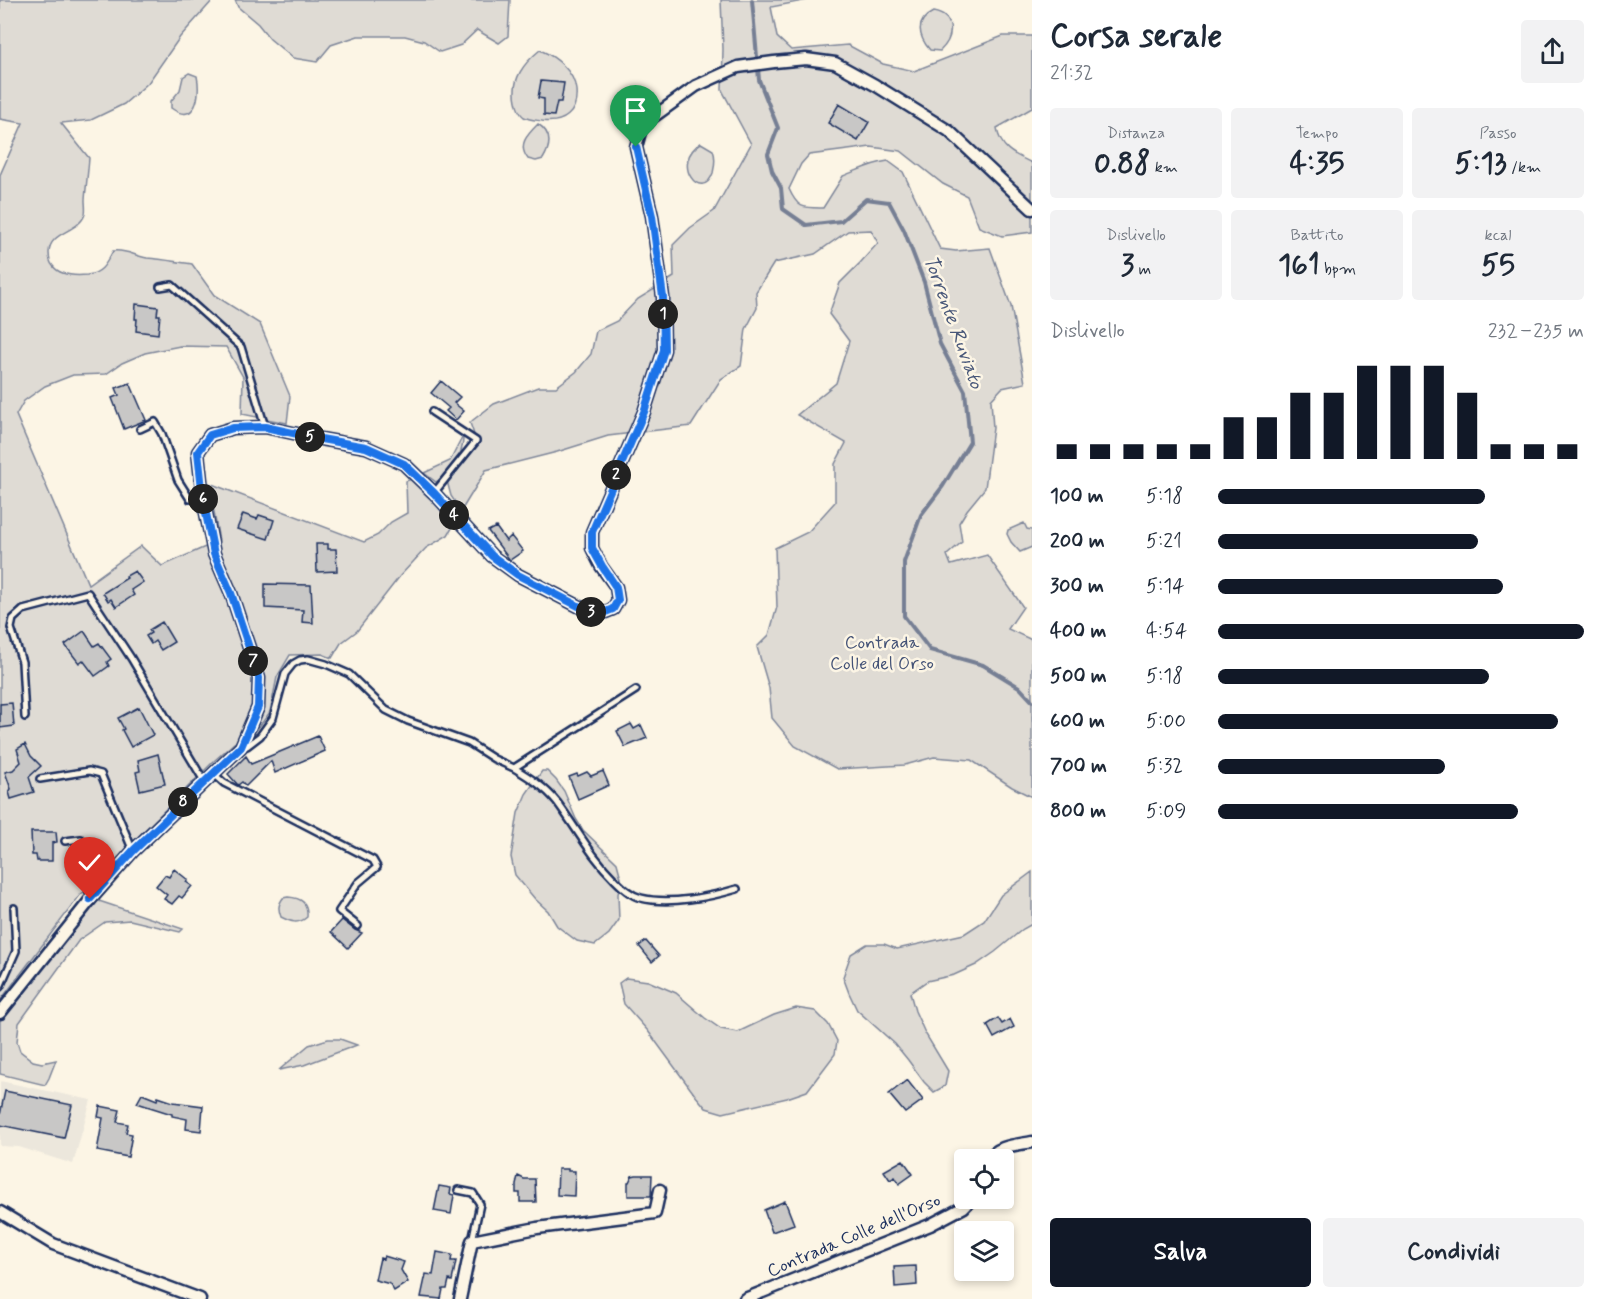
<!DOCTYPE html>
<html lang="it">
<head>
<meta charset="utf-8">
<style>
  body { margin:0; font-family:Mynerve,sans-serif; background:#f2f2f3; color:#1f2937; height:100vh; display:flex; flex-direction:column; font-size:22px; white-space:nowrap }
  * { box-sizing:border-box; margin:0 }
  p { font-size:20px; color:#747a83 }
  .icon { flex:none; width:33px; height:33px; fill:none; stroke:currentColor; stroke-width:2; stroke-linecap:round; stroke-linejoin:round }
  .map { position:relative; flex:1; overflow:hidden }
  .drawer { display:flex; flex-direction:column; background:#fff; width:570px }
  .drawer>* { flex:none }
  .buttons { position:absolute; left:954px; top:1149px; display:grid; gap:12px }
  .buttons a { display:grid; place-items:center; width:60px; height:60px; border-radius:6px; background:#fff; box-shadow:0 3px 9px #0003; font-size:30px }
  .pin { position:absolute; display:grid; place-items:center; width:51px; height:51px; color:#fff; margin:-62px -26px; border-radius:50% 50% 50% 0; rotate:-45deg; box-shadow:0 0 6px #0007 }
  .pin .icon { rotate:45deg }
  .km { position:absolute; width:30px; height:30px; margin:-15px; border-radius:50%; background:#222; color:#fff; font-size:16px; line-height:30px; text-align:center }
  .round { display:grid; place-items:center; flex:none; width:63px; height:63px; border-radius:6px; background:#f2f2f3 }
  .overview { display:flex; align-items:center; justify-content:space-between; height:102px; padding:0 18px }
  h1 { font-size:33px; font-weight:700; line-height:45px }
  .figures { display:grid; grid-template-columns:repeat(3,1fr); gap:9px; height:102px; padding:6px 18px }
  .figures div { display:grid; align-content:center; border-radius:6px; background:#f2f2f3; text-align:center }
  .figures b { font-size:30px; font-weight:700 }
  .figures small { font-size:16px; font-weight:400 }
  .figures p { font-size:16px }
  .chart { height:168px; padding:12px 18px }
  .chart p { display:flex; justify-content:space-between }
  .chart svg { width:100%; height:108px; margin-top:6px; stroke:#111827; stroke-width:6 }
  .cta { display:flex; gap:12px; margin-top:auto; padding:12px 18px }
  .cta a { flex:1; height:69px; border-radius:6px; background:#111827; color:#fff; font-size:24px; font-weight:700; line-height:69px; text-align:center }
  .cta a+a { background:#f2f2f3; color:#1f2937 }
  ul { padding:0 18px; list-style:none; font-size:20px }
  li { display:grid; grid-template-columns:96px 72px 1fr; align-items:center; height:45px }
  li i { height:15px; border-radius:8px; background:#111827 }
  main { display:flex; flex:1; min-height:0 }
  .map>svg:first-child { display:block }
  .built { fill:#ece7dc }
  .green { fill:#dfdbd4; stroke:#7d8599; stroke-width:1.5 }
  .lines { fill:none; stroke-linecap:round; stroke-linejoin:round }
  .stream { stroke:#767f94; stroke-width:4 }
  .building { fill:#c8c7c6; stroke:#1b2f5e; stroke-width:1.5 }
  .lane-casing { stroke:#1b2f5e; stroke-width:10 }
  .street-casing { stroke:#1b2f5e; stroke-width:15 }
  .lane { stroke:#fcf5e5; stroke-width:5 }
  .street { stroke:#fcf5e5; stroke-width:10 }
  .route-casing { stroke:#fff; stroke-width:12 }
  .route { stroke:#1a73e8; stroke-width:8 }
  .labels { text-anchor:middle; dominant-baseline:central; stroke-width:5; stroke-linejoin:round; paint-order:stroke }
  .park-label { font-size:18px; fill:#425176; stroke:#fcf5e5 }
  .street-label { font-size:18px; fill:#1b2f5e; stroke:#fcf5e5 }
  .water-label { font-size:20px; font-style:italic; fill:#485779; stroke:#fcf5e5 }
</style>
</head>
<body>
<main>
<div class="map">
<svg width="1032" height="1299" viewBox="0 0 1032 1299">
  <rect width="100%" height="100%" fill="#fcf5e5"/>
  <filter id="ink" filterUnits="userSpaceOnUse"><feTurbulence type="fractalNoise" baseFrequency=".0167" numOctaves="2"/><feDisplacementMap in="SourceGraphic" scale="12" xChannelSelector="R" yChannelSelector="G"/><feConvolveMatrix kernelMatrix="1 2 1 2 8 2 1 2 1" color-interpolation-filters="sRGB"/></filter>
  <g filter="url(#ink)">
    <path class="built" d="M0,1081L91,1100L73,1164L19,1147L0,1146Z"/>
    <path class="green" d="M0,0H213L180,37L148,83L124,104L91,120L61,123L89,158C88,172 86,186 85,200C85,204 86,210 85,214C79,233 49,231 49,253C49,257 50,263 53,266C60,276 76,276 87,275C103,273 106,263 113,251C125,249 135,256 147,258C162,259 177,262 192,264L214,295L260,324L290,396L287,423L242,414L243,377L226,347L180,346L145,353L122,363L106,374L73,375L45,386L24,401L16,415L88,584L141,546L162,566L219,541L209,483L364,542L378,535L391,522L407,513L406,481L414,478L455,523L448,535L426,548L400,576L357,631L341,643L332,658L322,654L290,655L277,677L270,712L256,731L234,743L215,760L141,834L99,882L81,894L0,1001V175L23,123L0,119Z
      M235,0H510L508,36L499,43L477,30L461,45L440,52L424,41L405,36H358L331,45L317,62L293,58L270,39L258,24L238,7Z
      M721,0H808L771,7L777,37L791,50L848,45L883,64L914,71L1003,36H1032V108L997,128C1000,149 1015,155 1032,163V232L1002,236L979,227L967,196L943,184L901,151L871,147L809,155L801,164L789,189C798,209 803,208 823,208L843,176C859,170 872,163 888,161L903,172L940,249L956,251L990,248L1011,306L1025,383L1002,388L991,400L993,428L985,488L967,510L959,523L962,542L947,555L951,565L987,555L1023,607L1008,629L1032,640V797L1012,787L971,760L934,757L905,765L837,769L795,746L772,718L769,688L757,647L769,635L777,607L775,548L808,532L835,502V464L846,443L797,415L836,383L849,341L829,314L840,283L860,263L878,243L871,230L848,231L815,254L774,263L756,292L757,308L746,329L741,366L721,379L691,426L608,436L557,452L486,470L461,511L451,496L447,481L477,443L470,423L473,420L494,404L538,387H556L576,372L591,354L596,331L617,321L638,299L674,277L673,245L690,228L714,211L751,144L722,90L723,49Z
      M933,12C956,16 954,38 940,51L930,50C918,36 915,21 933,12Z
      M540,50C556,57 574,71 576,90C578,113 564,124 542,121C536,120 530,120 524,117C519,113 517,107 516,101C511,79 524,63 540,50Z
      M189,73L197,76C201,95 196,126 171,108V101L180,90L183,77Z
      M538,124C552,133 551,146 543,159L536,161L528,159C517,145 527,135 538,124Z
      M701,143L713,150C716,158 715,165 713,173C702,204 669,163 701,143Z
      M463,436C464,454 452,473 436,482L424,473L450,461Z
      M1024,523L1027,529L1032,530V547L1020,552L1011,542L1007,534L1008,530Z
      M542,771H547L556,780L564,791L576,819L583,830L617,863L621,878L618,894L619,920L609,934L595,945L577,941L557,926L548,911L535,899L515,875L511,857L518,813L526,794Z
      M1032,872V924L1023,929L995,952L976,965L954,975L927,981L910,993L915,1011L925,1033L948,1071L945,1086L934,1092L924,1082L908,1060L895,1044L857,1010L849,993L843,977L851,954L867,944H884L897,949L964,934L984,921L1001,895Z
      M288,897C302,898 308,903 307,917C298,925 291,922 281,917C278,909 278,905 283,898Z
      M96,900L183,929L180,932L130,920L105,922L79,940L19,1023L17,1042L20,1051L33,1061L42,1063L56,1060L49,1078L45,1085L0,1074V1017Z
      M626,978L648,981L676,993L705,1018L721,1029L738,1032L774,1015L796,1008L815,1011L828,1024L837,1041L835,1054L807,1091L787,1098L723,1113L706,1108L695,1095L648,1031L624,1004L619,983Z
      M328,1039H340L357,1045L304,1065L279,1070L309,1045Z"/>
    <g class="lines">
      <path class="stream" d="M752,0L759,80L778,128L768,154L772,171L781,188L783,209L806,225L841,221L866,199L889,202L904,230L924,282L940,344L965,391L970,442L943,486L921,515L904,562V616L930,650L983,665L1019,687L1032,701"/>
    </g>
    <path class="building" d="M541,81L564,83L561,102H557L554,116L544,115V99L538,98Z
      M839,104L869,122L858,141L828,123Z
      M136,304L158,307L157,315H160L158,334L136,331L137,319H135Z
      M441,381L460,397L454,403L464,411L456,420L446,411L449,408L431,393Z
      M130,383L146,420L124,429L112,398L119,395L116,388Z
      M243,514L257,519L259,515L274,520L268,539L237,529Z
      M496,527L506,541L511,536L523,551L510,560L509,559L488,531Z
      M316,544H328V549H336L337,571L317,572Z
      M135,571L143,582L131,590L134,595L116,607L111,599L108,601L103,593L127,578L126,576Z
      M265,584L311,585L313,623L302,622L303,610L265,608Z
      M162,622L174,642L161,650L155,641L151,644L146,636L151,633L149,630Z
      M84,631L94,646L99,643L111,659L107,662L109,666L95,676L83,660L79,663L65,645Z
      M12,703L14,726L0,728V704Z
      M139,707L153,735L131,747L122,730L124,729L118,718Z
      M631,724L634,729L641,725L647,738L625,747L617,731Z
      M318,736L325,751L275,773L271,761L246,786L242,782L238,785L228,774L246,756L251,764Z
      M25,744L31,756L41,766L29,777L34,792L11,799L9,792L11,789L5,772L13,770L21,762L17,749Z
      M158,754L165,784L140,790L136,772L140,771L138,760Z
      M603,771L609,785L578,799L569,777L577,774L578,776L587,772L591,776Z
      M31,832H56L57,842L52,843V861H37L36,855H32Z
      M174,869L188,880L186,882L192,886L182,898L179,896L172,904L164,899L167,895L156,886L165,875L169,877Z
      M342,920L355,930L362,933L348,948L331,932Z
      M646,941L659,956L652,962L639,946Z
      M998,1018L1002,1024L1010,1019L1014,1027L994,1038L987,1025Z
      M907,1080L923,1100L905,1113L889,1094Z
      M5,1091L72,1105L64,1138L0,1125V1115Z
      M142,1094L157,1100L158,1097L173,1102L203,1106L201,1131L186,1129L187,1119L172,1116V1114L137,1103Z
      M100,1106L120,1110L117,1122L128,1124L126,1133L132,1134L128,1157L97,1151L103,1118L98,1117Z
      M903,1160L913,1174L899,1184L895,1177L890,1180L884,1171Z
      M558,1169H568V1171H575L574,1196L557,1195Z
      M636,1175H652L651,1196H628V1182H629L632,1176Z
      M518,1176L524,1179H535L536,1202H520V1193H516V1184Z
      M439,1186L451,1188L450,1194L454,1195L451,1214L434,1211Z
      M785,1201L794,1224L772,1232L764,1210Z
      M437,1252L452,1255L451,1261H456L452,1281L449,1280L447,1289H443L441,1299L421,1297L426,1274L433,1275Z
      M384,1256L404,1262L401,1270L408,1282L394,1291L390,1284L375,1280L380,1258L383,1259Z
      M916,1266L917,1285L895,1287L894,1267Z"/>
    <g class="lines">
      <g class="lane-casing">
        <path id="lane" d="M160,287L172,285L241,347L265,427
          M432,412L476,441L434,493
          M140,429L155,422L162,434L178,480L190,499L203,498
          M25,717L22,662L11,628L13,619L23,610L88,593L131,658L204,781
          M241,747L247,746L260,736L273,718L285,674L293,664L300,660L308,659L326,664L349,674L386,710L408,721L469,743L494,759L514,768L636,690
          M514,768C529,777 545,787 557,802C577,829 590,855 615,880C622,887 630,895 641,898C669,905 710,897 737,889
          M214,774L224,783L373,860L377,867L358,883L339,911L358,926
          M40,779L89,771L101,774L133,851
          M65,841L81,839L90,898
          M0,987L16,951L14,908
          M458,1190L473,1193L480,1204L472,1241"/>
      </g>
      <g class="street-casing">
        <path id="street" d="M0,1013L91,899L133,851L241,747L258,707L259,678L231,593L214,554L203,498L198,452L210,435L233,428L265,427L321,439L366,447L404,464L434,493L492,556L518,575L588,611L603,613L613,609L618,600L616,587L601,566L592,548V532L644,412L664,350L663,297L652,216L636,147L642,125L696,86L738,67L774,62L806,59L835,63L875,85L949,131L1032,209
          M989,1160C996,1145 1018,1145 1032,1142
          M0,1212L53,1244L200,1299
          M460,1299L472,1241L537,1228L655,1213L660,1190
          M745,1299L930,1225L964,1207L972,1198"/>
      </g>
      <use href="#lane" class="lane"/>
      <use href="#street" class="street"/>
    </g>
  </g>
  <g class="lines" filter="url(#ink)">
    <g class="route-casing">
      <path id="route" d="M90,899L133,851L241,747L258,707L259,678L231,593L214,554L203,498L198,452L210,435L233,428L265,427L321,439L366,447L404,464L434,493L492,556L518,575L588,611L603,613L613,609L618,600L616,587L602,566L592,548V532L644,412L664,350L663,297L652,216L636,147"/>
    </g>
    <use href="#route" class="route"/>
  </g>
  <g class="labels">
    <g class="park-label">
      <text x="882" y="643">Contrada<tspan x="882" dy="21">Colle del Orso</tspan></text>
    </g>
    <g class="street-label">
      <text transform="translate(854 1236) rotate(-23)">Contrada Colle dell'Orso</text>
    </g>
    <g class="water-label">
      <text transform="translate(953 322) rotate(70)">Torrente Ruviato</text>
    </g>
  </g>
</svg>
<div class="buttons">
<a><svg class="icon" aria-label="locate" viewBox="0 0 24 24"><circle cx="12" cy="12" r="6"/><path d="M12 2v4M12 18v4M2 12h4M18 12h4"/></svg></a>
<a><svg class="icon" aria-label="layers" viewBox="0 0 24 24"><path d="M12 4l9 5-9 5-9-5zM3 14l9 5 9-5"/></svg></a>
</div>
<div class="pin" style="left:636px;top:147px;background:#1e9e55"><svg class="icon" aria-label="arrive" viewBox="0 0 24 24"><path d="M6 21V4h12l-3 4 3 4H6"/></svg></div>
<div class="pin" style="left:90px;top:899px;background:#d93025"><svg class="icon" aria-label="check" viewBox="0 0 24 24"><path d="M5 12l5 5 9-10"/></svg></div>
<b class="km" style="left:663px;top:314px">1</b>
<b class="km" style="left:616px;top:475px">2</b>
<b class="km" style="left:591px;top:612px">3</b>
<b class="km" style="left:454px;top:515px">4</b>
<b class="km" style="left:310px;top:437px">5</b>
<b class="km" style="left:203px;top:499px">6</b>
<b class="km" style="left:253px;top:661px">7</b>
<b class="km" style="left:183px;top:802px">8</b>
</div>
<section class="drawer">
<div class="overview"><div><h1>Corsa serale</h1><p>21:32</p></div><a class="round"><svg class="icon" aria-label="share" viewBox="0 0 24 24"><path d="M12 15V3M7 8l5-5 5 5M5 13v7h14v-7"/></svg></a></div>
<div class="figures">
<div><p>Distanza</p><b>0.88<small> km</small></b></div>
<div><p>Tempo</p><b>4:35</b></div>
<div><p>Passo</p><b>5:13<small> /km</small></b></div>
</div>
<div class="figures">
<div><p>Dislivello</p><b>3<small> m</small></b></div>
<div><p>Battito</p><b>161<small> bpm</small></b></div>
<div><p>kcal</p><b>55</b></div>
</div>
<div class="chart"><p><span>Dislivello</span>232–235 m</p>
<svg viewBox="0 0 160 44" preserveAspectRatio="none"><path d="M5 44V38M15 44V38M25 44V38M35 44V38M45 44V38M55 44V27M65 44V27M75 44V17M85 44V17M95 44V6M105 44V6M115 44V6M125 44V17M135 44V38M145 44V38M155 44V38"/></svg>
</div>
<ul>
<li><b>100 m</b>5:18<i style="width:73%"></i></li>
<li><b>200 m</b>5:21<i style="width:71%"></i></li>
<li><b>300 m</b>5:14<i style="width:78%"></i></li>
<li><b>400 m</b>4:54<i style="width:100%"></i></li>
<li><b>500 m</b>5:18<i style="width:74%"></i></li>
<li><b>600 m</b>5:00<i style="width:93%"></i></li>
<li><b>700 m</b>5:32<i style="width:62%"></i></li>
<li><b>800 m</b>5:09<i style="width:82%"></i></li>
</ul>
<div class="cta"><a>Salva</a><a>Condividi</a></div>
</section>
</main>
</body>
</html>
